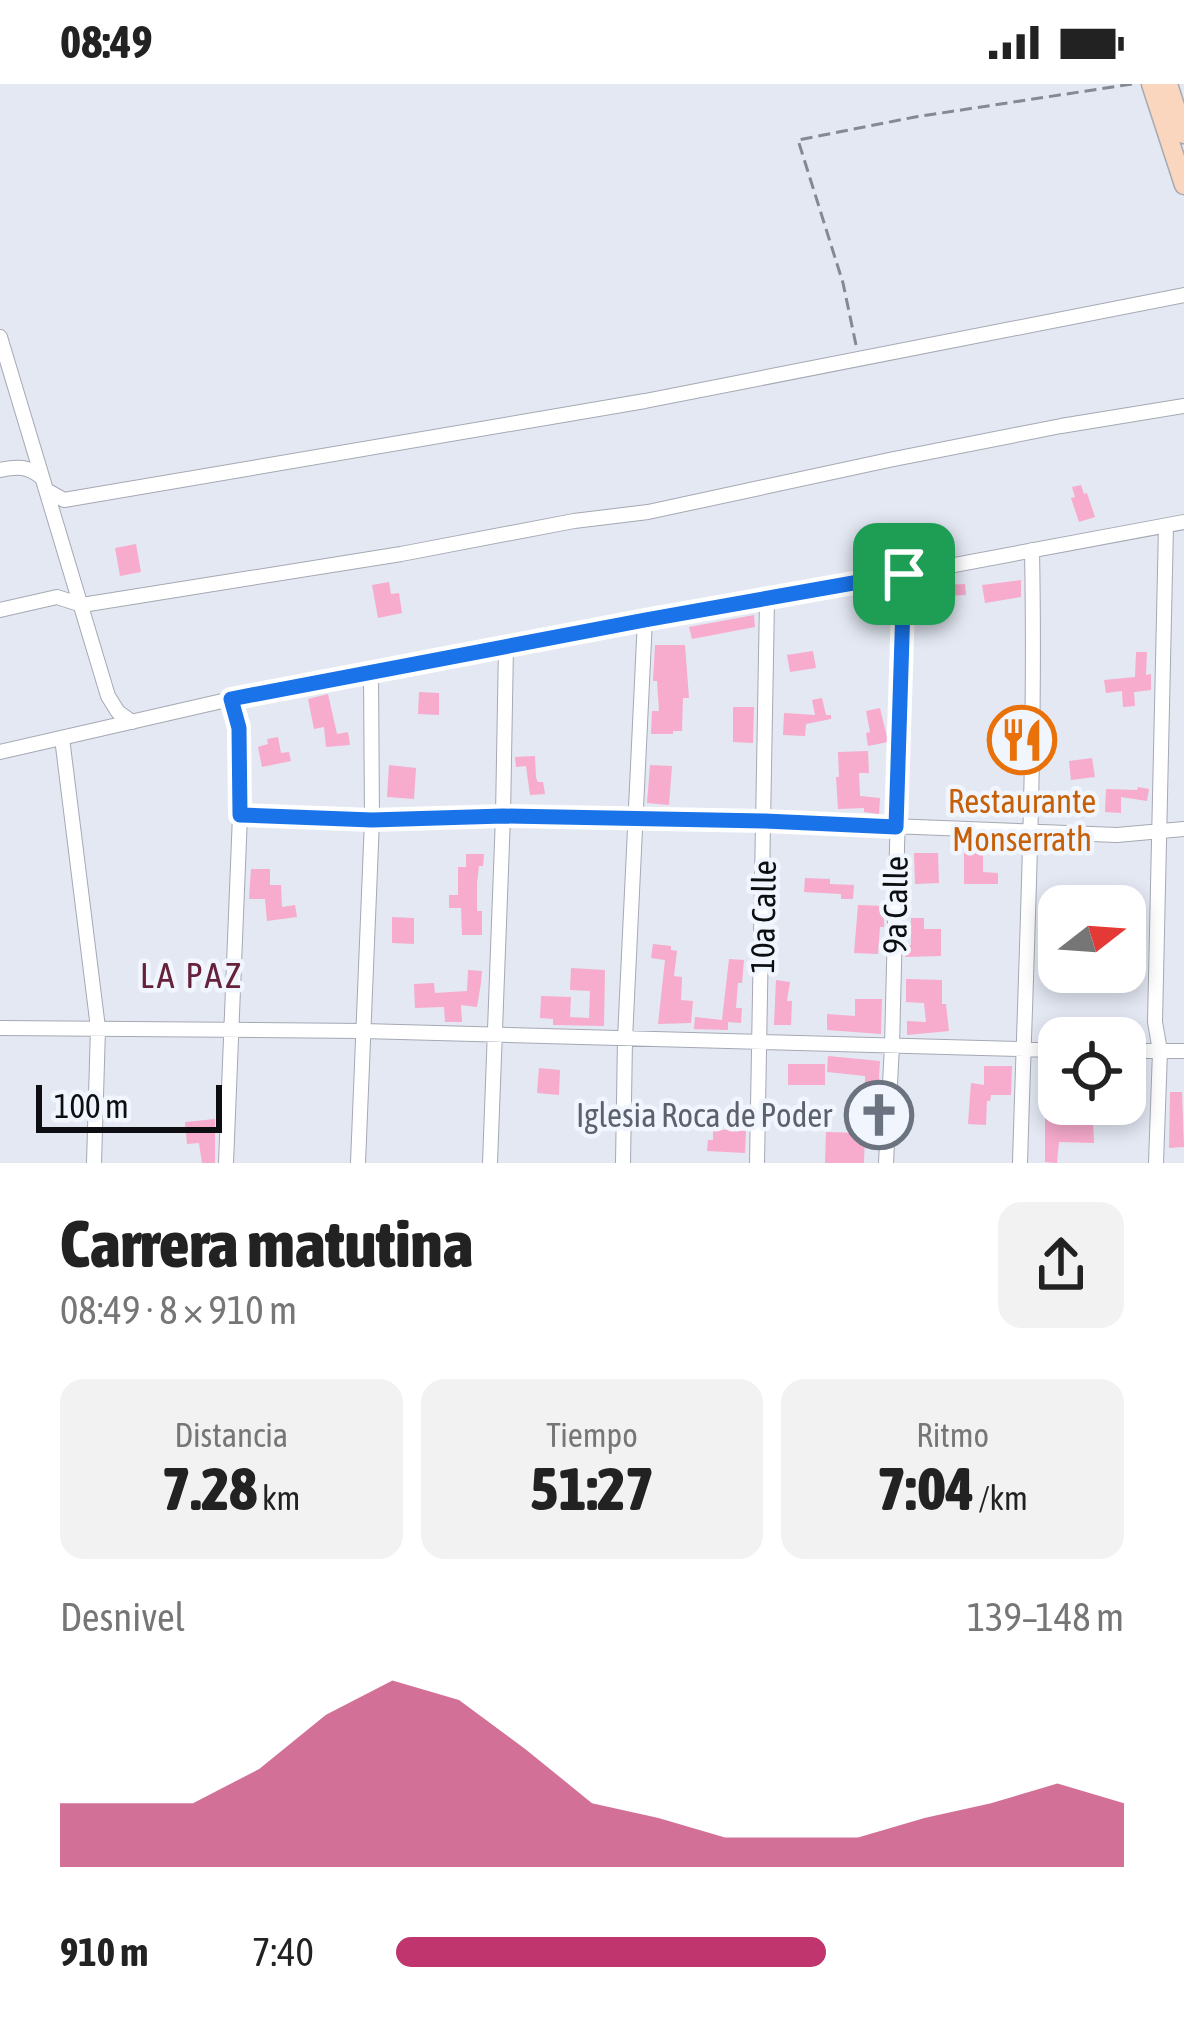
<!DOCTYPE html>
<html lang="es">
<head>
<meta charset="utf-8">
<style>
  body { margin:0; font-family:"Asap Condensed",sans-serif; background:#f2f2f2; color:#222; height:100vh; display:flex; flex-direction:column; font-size:45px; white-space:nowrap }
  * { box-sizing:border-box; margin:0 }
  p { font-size:39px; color:#767676 }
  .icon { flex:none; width:66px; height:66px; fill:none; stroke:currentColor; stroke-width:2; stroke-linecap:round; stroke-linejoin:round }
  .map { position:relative; height:1079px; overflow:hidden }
  .details { display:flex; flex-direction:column; background:#fff; flex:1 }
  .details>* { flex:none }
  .needle { width:78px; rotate:73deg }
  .tools { position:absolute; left:1038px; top:801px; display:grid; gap:24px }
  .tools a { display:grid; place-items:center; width:108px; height:108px; border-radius:24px; background:#fff; box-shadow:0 6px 18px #0003; font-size:60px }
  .scale { position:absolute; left:36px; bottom:30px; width:186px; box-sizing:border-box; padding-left:12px; border:6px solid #0c0e11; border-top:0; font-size:33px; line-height:42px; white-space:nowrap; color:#0c0e11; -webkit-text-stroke:9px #f1f6fe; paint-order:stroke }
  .pin { position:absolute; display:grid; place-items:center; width:102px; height:102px; color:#fff; margin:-51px; border-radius:24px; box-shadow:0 6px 18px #0006 }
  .round { display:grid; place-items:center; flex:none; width:126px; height:126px; border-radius:24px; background:#f2f2f2 }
  .overview { display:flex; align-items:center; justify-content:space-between; height:204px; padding:0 60px }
  h1 { font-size:66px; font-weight:800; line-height:90px }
  .figures { display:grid; grid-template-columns:repeat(3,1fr); gap:18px; height:204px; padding:12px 60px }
  .figures div { display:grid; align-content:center; border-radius:24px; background:#f2f2f2; text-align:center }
  .figures b { font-size:60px; font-weight:800 }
  .figures small { font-size:33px; font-weight:400 }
  .figures p { font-size:33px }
  .chart { height:336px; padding:24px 60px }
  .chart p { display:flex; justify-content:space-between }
  .chart svg { width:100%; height:216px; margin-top:12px; fill:#c0356d; opacity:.7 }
  ul { padding:0 60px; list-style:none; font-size:39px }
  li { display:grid; grid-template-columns:192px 144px 1fr; align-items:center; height:90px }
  li i { height:30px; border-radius:15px; background:#c0356d }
  .status { display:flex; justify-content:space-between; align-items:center; height:84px; padding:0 60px; background:#fff; direction:ltr }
  .status svg { height:33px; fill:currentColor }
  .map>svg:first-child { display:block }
  .building { fill:#f7abcd }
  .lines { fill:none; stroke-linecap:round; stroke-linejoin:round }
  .street-casing { stroke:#a4a9b3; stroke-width:16 }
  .secondary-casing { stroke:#a4a9b3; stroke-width:21 }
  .path { stroke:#858991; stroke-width:3; stroke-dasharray:12 6; stroke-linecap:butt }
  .street { stroke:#fff; stroke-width:14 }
  .secondary { stroke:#fad6be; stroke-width:18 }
  .route-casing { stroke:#fff; stroke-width:24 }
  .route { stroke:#1a73e8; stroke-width:15 }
  .labels { text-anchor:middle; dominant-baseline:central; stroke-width:9; stroke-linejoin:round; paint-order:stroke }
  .food-label { font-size:33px; fill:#c56008; stroke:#f1f6fe }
  .street-label { font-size:33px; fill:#0c0e11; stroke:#f1f6fe }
  .worship-label { font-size:33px; fill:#5b616d; stroke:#f1f6fe; text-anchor:end }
  .neighbourhood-label { font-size:36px; letter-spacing:3px; fill:#66223b; stroke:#f1f6fe }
</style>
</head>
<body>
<div class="status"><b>08:49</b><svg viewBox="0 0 49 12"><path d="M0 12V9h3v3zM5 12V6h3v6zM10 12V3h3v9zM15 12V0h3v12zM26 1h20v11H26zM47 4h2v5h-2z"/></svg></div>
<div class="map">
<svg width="1184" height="1079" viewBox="0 0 1184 1079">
  <rect width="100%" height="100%" fill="#e3e8f3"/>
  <path class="building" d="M1081,401L1084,410L1087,409L1095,433L1079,438L1071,414L1075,413L1072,403Z
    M136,460L141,488L120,492L115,464Z
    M1021,496V513L985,519L982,501Z
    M389,498L391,510L399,509L402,529L378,534L372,501Z
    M943,499V501L965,500L966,511L923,513L922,500Z
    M754,531L755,543L692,555L689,543Z
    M655,561H685L689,614H683L682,647H673V650H651L652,627H659L657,597H653Z
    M813,567L816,584L790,588L787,571Z
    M1136,568H1147L1146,591L1151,590V606L1134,608L1135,622L1123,623L1122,607L1106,609L1104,596L1135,593Z
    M419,608L439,609V631L418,630Z
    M328,610L337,650L348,648L350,661L326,663L324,643L314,645L308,615Z
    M822,614L826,631H831V635L806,640L805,652L783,651L784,629L815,631L812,616Z
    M733,623H754L753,659L733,658Z
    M880,624L888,658L868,662L866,649L870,648L866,627Z
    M278,653L281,669L289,668L291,677L262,683L258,663L268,660L267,655Z
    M868,667L869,689H859L860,712L880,714L879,730L864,728V724L838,725L836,693H839L838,668Z
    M535,672L536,694L538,698H543L545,710L530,711L526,682L516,683L515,673Z
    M1092,674L1095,693L1071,696L1069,677Z
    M389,681L416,684L414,715L387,713Z
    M650,681L672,682L669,721L647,719Z
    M1138,703L1149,705L1147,717L1121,713V729L1105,728L1106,705L1137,706Z
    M964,768H983V788L998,789V800H964Z
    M914,769H938L939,799L915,800Z
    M466,770H484L483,782H479L477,799V827H482V851H462L461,824H449V811H458V783H466Z
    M251,785H270V801H281L282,823L295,821L297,833L267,837L265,815H249Z
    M805,794L830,795V800L854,801L853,815H841V810L804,808Z
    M858,821L884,822V843H880L878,870L854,869Z
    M392,833L414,834V860L392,859Z
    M911,834H924V845H941V872L905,873L906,861H911Z
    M653,860L671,862V866L677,867L674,892L682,893L681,916L693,917L691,939L658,940L665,876L651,874Z
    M729,875L744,876L742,899H738L736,924H742L741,939L728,938V946L694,945L695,933L722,936Z
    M571,884L605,886L604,942L553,941V935L540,934L541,912L571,913L570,933L589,934L590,907L570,906Z
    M468,886L482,887L481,899L477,923L461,921L462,938H445L444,923L415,924L414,900L434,899L435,909L467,907Z
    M906,895L942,896V920H946L949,947L907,951V937L926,938L924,919L906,918Z
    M776,896L790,898L787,917H792L791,941H774Z
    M855,915H882L881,950L827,946V930L855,932Z
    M828,972L880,977L877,1025H874L873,1034L859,1033V1025H855V1011H865V992L827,988Z
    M788,980H825V1001H788Z
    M984,982H1012L1011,1011H991L990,1017H987L986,1041L968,1040L971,999L984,1001Z
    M539,984L560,986L559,1011L537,1009Z
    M1170,1008H1182L1184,1063L1169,1064Z
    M1053,1020H1063V1039L1093,1038L1094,1059L1059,1058L1057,1079L1045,1078V1034H1053Z
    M215,1035V1079H202L199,1059L187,1060L185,1038Z
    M713,1045L746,1047L745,1069L707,1067L708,1056H713Z
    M826,1048L865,1049L864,1079H825Z"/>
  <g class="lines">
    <g class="street-casing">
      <path id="street" d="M0,253L108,612L118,628L132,638
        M0,386C17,382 29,382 42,394
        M48,407L64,416L645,317L1184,211
        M0,526L57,513L82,521L401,470L574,437L648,428L889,376L1061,342L1184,322
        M62,654L98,944L94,1079
        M0,668L231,615L645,535L767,516L1184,438
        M240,731L372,736L503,732L765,737L1117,751L1184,745
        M0,944L363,947L1059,966
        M1125,967H1184
        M226,1079L240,731L239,645L231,615
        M358,1079L372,736L371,588
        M490,1079L503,732L506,562
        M623,1079L625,955L645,535
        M757,1079L767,516
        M886,1079L892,961L904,490
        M1020,1079C1026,875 1036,670 1032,466
        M1156,1079L1160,967L1155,938L1166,442"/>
    </g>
    <g class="secondary-casing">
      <path id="secondary" d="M1151,0L1184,101
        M1168,0L1184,50"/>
    </g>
    <path class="path" d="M856,261L843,199L798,56L915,33L1132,0"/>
    <use href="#street" class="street"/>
    <use href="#secondary" class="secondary"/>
  </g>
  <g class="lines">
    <g class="route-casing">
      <path id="route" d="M904,490L896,743L765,737L503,732L372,736L240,731L239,644L231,615L645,536Z"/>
    </g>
    <use href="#route" class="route"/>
  </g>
  <defs>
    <g id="restaurant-ring" transform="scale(3.45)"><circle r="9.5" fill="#f1f6fe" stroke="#e8710a" stroke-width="1.5"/><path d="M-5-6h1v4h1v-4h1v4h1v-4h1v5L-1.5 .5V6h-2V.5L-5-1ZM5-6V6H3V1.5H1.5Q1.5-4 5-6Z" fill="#e8710a"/></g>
    <g id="church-ring" transform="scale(3.45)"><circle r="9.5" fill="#f1f6fe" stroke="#6b7280" stroke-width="1.5"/><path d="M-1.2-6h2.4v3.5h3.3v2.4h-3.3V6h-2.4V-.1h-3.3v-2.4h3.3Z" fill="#6b7280"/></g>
  </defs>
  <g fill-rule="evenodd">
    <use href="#restaurant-ring" x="1022" y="656"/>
    <use href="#church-ring" x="879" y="1031"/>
  </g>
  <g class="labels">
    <g class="food-label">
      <text x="1022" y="717">Restaurante<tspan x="1022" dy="38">Monserrath</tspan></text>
    </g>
    <g class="street-label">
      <text transform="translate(895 821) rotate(-89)">9a Calle</text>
      <text transform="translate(763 833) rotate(-89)">10a Calle</text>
    </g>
    <g class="worship-label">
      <text x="832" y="1031">Iglesia Roca de Poder</text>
    </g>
    <g class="neighbourhood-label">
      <text x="192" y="891">LA PAZ</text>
    </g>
  </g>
</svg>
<div class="tools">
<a><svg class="needle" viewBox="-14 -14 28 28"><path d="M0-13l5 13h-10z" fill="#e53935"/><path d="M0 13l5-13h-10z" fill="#767676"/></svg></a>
<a><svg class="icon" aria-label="locate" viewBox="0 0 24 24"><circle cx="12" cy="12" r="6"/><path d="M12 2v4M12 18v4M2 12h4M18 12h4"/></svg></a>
</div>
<div class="scale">100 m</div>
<div class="pin" style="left:904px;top:490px;background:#1e9e55"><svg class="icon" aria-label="arrive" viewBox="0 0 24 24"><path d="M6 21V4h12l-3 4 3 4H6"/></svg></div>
</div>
<section class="details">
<div class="overview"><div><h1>Carrera matutina</h1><p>08:49 · 8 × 910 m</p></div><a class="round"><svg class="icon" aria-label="share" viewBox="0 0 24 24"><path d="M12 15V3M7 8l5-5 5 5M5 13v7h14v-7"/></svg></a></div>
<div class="figures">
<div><p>Distancia</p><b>7.28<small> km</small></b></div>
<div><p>Tiempo</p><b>51:27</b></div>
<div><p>Ritmo</p><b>7:04<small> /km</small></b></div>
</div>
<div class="chart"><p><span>Desnivel</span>139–148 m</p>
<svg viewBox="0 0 160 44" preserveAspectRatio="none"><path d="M0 44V31L10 31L20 31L30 24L40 13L50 6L60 10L70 20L80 31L90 34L100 38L110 38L120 38L130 34L140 31L150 27L160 31V44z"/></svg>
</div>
<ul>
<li><b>910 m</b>7:40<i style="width:59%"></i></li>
</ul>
</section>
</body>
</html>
